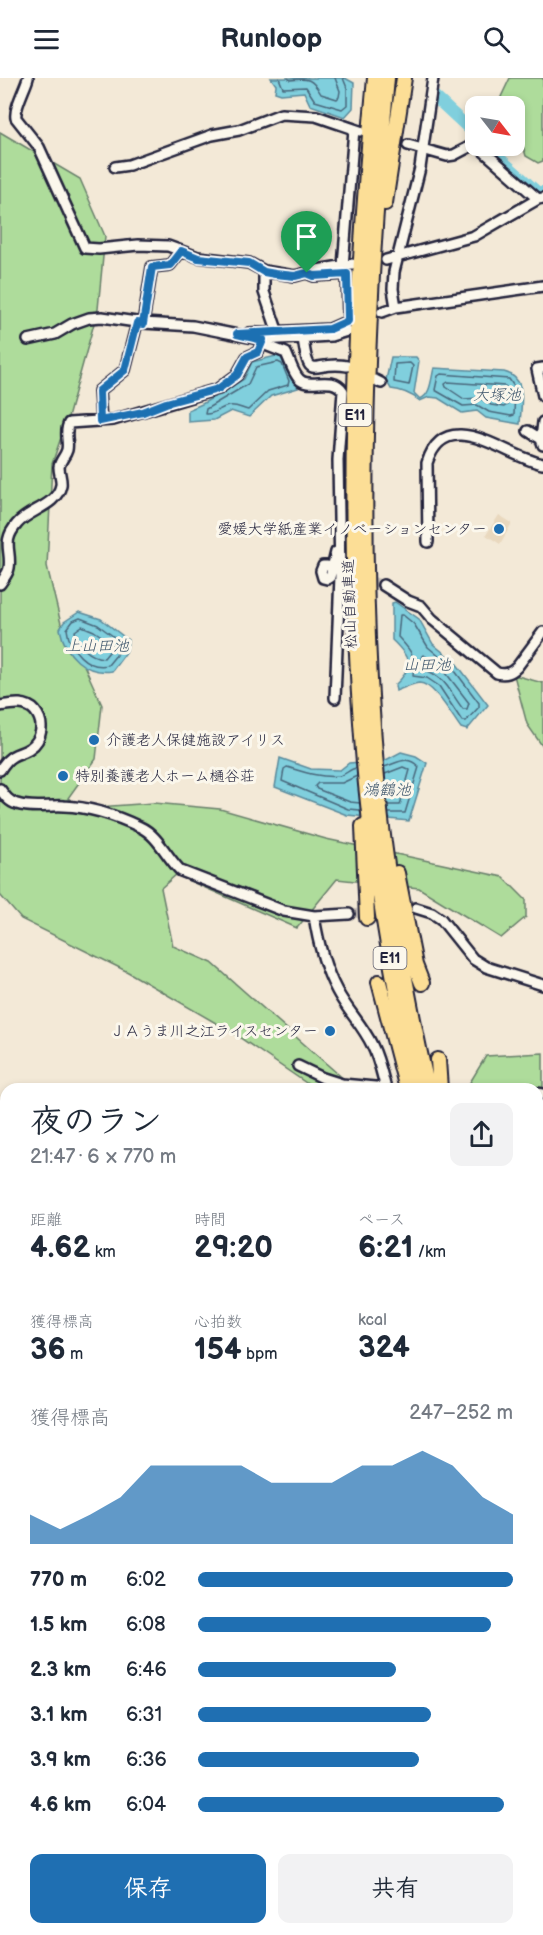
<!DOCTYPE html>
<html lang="ja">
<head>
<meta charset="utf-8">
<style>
  body { margin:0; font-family:"Balsamiq Sans","Klee One",sans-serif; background:#f2f2f3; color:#1f2937; height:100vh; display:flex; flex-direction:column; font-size:22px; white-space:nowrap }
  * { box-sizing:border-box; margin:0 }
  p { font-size:20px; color:#747a83 }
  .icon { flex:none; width:33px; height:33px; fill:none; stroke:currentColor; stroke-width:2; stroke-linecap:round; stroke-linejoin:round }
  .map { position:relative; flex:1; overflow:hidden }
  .drawer { position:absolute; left:0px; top:1005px; width:543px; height:852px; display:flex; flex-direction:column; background:#fff; border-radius:18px 18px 0 0; box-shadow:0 3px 9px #0003 }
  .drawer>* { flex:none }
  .needle { width:39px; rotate:121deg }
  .fabs { position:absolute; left:465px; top:18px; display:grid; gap:12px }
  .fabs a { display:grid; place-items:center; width:60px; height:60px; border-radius:12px; background:#fff; box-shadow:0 3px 9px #0003; font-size:30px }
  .pin { position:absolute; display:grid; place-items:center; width:51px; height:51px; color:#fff; margin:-62px -26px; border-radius:50% 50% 50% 0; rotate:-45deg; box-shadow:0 0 6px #0007 }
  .pin .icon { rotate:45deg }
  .round { display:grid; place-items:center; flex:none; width:63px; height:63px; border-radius:12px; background:#f2f2f3 }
  .headline { display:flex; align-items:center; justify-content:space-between; height:102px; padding:0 30px }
  h1 { font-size:33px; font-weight:600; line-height:45px }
  .stats { display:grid; grid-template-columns:repeat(3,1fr); gap:9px; height:102px; padding:6px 30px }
  .stats div { display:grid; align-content:center }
  .stats b { font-size:30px; font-weight:600 }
  .stats small { font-size:16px; font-weight:400 }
  .stats p { font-size:16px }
  .chart { height:168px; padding:12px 30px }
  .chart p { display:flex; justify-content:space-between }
  .chart svg { width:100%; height:108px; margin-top:6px; fill:#1f6fb2; opacity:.7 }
  .button { display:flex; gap:12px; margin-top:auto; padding:12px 30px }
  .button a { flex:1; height:69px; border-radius:12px; background:#1f6fb2; color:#fff; font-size:24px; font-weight:600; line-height:69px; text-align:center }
  .button a+a { background:#f2f2f3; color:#1f2937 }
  ul { padding:0 30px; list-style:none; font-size:20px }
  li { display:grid; grid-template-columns:96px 72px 1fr; align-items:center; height:45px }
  li i { height:15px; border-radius:8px; background:#1f6fb2 }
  header { display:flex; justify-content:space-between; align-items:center; height:78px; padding:0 30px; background:#fff; font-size:27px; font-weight:600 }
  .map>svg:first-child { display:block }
  .built { fill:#e9d8be }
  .green { fill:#aedc9b; stroke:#687f6b; stroke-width:1.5 }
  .water { fill:#80cfdd; stroke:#5a8a9c; stroke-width:1.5 }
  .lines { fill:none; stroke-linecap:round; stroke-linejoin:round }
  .shore { stroke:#48677c; stroke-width:1.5 }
  .river { stroke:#80cfdd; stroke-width:12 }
  .minor-tunnel { stroke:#c9c1b8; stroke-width:9; stroke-dasharray:9 4.5; stroke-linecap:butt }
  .minor-casing { stroke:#22223b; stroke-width:14 }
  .highway-casing { stroke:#22223b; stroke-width:18 }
  .minor { stroke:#fbf7ec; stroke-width:9 }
  .highway { stroke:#fcde96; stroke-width:14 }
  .route-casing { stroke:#fff; stroke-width:12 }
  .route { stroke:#1f6fb2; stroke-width:8 }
  .poi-dot { fill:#1f6fb2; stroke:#fbf7ec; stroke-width:2 }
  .labels { text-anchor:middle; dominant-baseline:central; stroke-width:6; stroke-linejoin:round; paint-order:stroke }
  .shield { fill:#fbf7ec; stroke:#636270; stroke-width:1.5 }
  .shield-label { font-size:14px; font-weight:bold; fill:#22223b }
  .poi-label { font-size:15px; fill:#22223b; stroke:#fbf7ec; text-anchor:end }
  .street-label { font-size:15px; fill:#22223b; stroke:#fbf7ec }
  .water-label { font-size:16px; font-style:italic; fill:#3e566c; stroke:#fbf7ec }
</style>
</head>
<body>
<header><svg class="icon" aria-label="menu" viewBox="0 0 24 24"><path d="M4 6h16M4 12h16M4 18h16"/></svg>Runloop<svg class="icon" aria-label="search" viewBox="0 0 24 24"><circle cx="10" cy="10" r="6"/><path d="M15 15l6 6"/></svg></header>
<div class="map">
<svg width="543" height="1857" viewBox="0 0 543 1857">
  <rect width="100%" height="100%" fill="#f3e9d7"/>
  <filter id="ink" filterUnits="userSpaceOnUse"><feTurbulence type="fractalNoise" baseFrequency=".0167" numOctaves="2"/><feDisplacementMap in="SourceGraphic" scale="12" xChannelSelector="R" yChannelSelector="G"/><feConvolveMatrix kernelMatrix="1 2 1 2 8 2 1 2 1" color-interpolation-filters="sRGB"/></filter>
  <g filter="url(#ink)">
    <path class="built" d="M499,437L512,445L500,466L486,457Z"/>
    <path class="green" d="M510,0H543V83L538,85L526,78L520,58L515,51L514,28H502L501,19Z
      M0,54L80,101L105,158L98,231L69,336L52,386L47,488L61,546L78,574L102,627L96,681L68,720L83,730L154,725L220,731L326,761L503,799L526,822V839L501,860L419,810L337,801L297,850L176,797L161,810L173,868L212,885L355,1011H315L233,955L128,894L21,841L0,817Z
      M514,597L543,605V669L527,646Z
      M543,975V1039L537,1048V1011H466L486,978Z
      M543,1179V1658H537V1180Z
      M0,1262L6,1285V1426L0,1416Z
      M0,1548L6,1551V1619L0,1616Z"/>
    <path class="water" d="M271,0H345L354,5L353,30L345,39L310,27L304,14L281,16L275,14L276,7Z
      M280,277L288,283L298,310L271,318L249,339L231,333L214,342L188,344V332L202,326L244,301L252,284Z
      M391,279H416L419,283L414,315L420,321C431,317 431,301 434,290L504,294C528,300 521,325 520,346L486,340L477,333L462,335L438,320L429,319L420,323C411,316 403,312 391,311L386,302Z
      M395,524L419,541L433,566L456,585L488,627L467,652L461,650C452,638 434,605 419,605C412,606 403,610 396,613L395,607C415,589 410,579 392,562V525Z
      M79,534L101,541L128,562L127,573L112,593C85,597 65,577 60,551L64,544Z
      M401,674L416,678L427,685L409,743L347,737L275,709L280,680L311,691L340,692L349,685L386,682Z"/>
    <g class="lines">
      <path class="shore" d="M279,0L283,10L306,9L315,23L342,31L347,27V10L343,0
        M288,0L290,2C308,0 312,0 321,16L337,21L339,19L340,13L335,0
        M278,284L282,286L289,303L288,307L268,313L248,332C242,331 236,326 228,328C219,330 214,337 205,336L206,331L248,306L256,289Z
        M410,285L413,288L409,307L394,304L395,286Z
        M441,296L509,301L515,310L514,337L511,338L489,334L477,327L463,328L435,312L438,298Z
        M448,304L505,308L507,311V327L504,329L491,327L480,320L464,321L446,309L445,306Z
        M400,537H403L414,546L428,569L452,589L479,625V629L466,643H462L439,608L427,600L413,598C415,576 412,574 398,559Z
        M80,540L98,547L121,564V571L108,587C87,592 69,571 67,551L73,543Z
        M82,548L94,553L113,566V569L104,580C89,579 78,568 75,553Z
        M424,577L446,595L469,625L467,631H463C449,613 446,598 422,591L421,580Z
        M384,689C398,685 407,676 419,689L405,735H389
        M356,690C349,691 346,697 339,698C320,700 304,694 287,689L284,691L282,703L348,731L360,732
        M385,696L403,689L410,692L400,727H388
        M357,698L342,705H318L315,708L317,711L350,724L360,725"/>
      <path class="river" d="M434,18L476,57
        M486,68L537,114H543
        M0,1673L6,1677
        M537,1688L543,1680
        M322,1851L345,1857H362
        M386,1857L403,1851"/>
      <path class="minor-tunnel" d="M335,490L383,507
        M349,836L387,833"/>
      <g class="minor-casing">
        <path id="minor" d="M28,0C25,11 14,30 16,40L39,69L85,170L99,171L138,167L168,168L198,179L249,185L264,193L295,198L317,192L352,186
          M408,67L447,78L454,77L473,67L480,70L538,121
          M115,89L129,87L212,57L239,52L281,36L316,38L360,53
          M386,182L474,158L538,121L543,120
          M343,188L354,51
          M264,193V214L278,255
          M396,229L393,211L394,194L420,90L433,0
          M382,234L396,229L543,208
          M143,245L152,189L170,187L181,173
          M249,255L330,251L348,243L347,196L314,198L309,196
          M303,260C309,308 314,281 347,288
          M28,262L55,256L72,246L89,240L102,239L143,245L193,248L263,262L331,258L347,253
          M263,262L268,268L286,275C290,283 293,295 299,301C309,312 332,296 343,313L338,382L340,498L335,620
          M543,290L537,291L543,318
          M375,302L381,305
          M101,343L99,313L125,292L137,245
          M528,353L541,361L543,367
          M541,361L543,344
          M428,464L427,385C446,325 506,379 543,386
          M327,488H323L321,493L323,500L327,501L330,499L336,474
          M0,506C3,501 8,496 9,490C12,473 1,464 17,446C28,432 57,428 61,407C62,402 59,395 59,389C60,382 65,379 67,372C69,363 64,354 69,345L113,342L218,311L237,297L247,279L258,274L263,262
          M383,507L408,523L421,528L432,541L497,595C506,597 511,595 517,589L543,554
          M0,628C12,626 26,623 35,633C45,645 42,662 30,670C25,674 18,675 13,678C7,681 3,687 0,692
          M0,711C5,718 9,724 17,726C32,731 49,727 64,728C90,729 117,738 140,749C158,757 167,780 181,793L284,833L314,838L349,836
          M416,830L432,835L441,841L473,881L486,889L543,907
          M314,838C318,864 324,889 337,913C347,932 363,948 372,967C379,981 382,996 386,1011
          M298,988L323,1000L342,1006L386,1010
          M537,1015L543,1016
          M537,1126L543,1121
          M537,1278L540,1285L537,1321
          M537,1341H543
          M0,1638L6,1642
          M537,1711L543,1712
          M300,1857L305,1851"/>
      </g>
      <g class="highway-casing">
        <path id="highway" d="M375,0C354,224 345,449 363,673C372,787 392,900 416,1011
          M387,0C368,200 359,401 370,602C373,651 376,701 382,750C393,838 408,925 428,1011
          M385,125L404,0
          M363,748L367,840
          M397,795L415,887L422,905
          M379,904L407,1011
          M438,982L440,1011
          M537,1369L543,1383
          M537,1398L543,1413"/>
      </g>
      <use href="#minor" class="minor"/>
      <use href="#highway" class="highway"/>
    </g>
  </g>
  <g class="lines" filter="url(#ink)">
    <g class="route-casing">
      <path id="route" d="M181,173L198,180L249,185L264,194L275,196L295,198L307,195L314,198L347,196L348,243L330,251L237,256L263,262L258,274L247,279L237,297L218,311L166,325L143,334L100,343L99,313L125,292L137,245L143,246L152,189L170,187Z"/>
    </g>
    <use href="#route" class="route"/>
  </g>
  <g class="poi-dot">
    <circle cx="499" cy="451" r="6"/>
    <circle cx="94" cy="662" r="6"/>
    <circle cx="63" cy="698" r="6"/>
    <circle cx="330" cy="953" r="6"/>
  </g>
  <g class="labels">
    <g class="shield">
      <rect x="338.5" y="326" width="33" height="22" rx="4.5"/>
      <rect x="373.5" y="869" width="33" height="22" rx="4.5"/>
    </g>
    <g class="shield-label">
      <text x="355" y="337">E11</text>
      <text x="390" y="880">E11</text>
    </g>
    <g class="poi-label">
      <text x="487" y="451">愛媛大学紙産業イノベーションセンター</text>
      <text x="106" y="662" text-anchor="start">介護老人保健施設アイリス</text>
      <text x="75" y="698" text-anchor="start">特別養護老人ホーム樋谷荘</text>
      <text x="318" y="953">ＪＡうま川之江ライスセンター</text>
    </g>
    <g class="street-label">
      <text transform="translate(350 526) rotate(-92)">松山自動車道</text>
    </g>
    <g class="water-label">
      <text x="497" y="317">大塚池</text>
      <text x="97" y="568">上山田池</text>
      <text x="427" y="587">山田池</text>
      <text x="387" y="712">鴻鶴池</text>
    </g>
  </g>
</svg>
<div class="fabs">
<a><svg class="needle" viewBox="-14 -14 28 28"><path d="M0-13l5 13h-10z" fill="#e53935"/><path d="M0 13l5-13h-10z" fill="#747a83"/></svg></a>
</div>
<div class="pin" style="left:307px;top:195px;background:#1e9e55"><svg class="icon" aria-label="arrive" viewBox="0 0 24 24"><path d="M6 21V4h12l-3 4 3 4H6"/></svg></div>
<section class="drawer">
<div class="headline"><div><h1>夜のラン</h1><p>21:47 · 6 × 770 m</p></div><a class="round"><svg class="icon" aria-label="share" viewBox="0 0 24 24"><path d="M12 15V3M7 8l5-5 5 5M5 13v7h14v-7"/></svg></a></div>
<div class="stats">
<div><p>距離</p><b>4.62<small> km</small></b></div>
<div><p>時間</p><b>29:20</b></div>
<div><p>ペース</p><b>6:21<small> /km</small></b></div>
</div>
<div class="stats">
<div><p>獲得標高</p><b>36<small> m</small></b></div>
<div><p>心拍数</p><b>154<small> bpm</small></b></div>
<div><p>kcal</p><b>324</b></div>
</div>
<div class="chart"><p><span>獲得標高</span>247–252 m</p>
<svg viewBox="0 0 160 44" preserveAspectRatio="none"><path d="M0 44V32L10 38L20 32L30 25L40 12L50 12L60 12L70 12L80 19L90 19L100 19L110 12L120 12L130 6L140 12L150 25L160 32V44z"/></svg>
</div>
<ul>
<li><b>770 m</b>6:02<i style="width:100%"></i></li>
<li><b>1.5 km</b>6:08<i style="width:93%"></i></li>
<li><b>2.3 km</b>6:46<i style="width:63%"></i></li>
<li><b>3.1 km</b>6:31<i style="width:74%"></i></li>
<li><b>3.9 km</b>6:36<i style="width:70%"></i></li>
<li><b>4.6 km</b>6:04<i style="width:97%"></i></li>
</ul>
<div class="button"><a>保存</a><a>共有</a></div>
</section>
</div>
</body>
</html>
